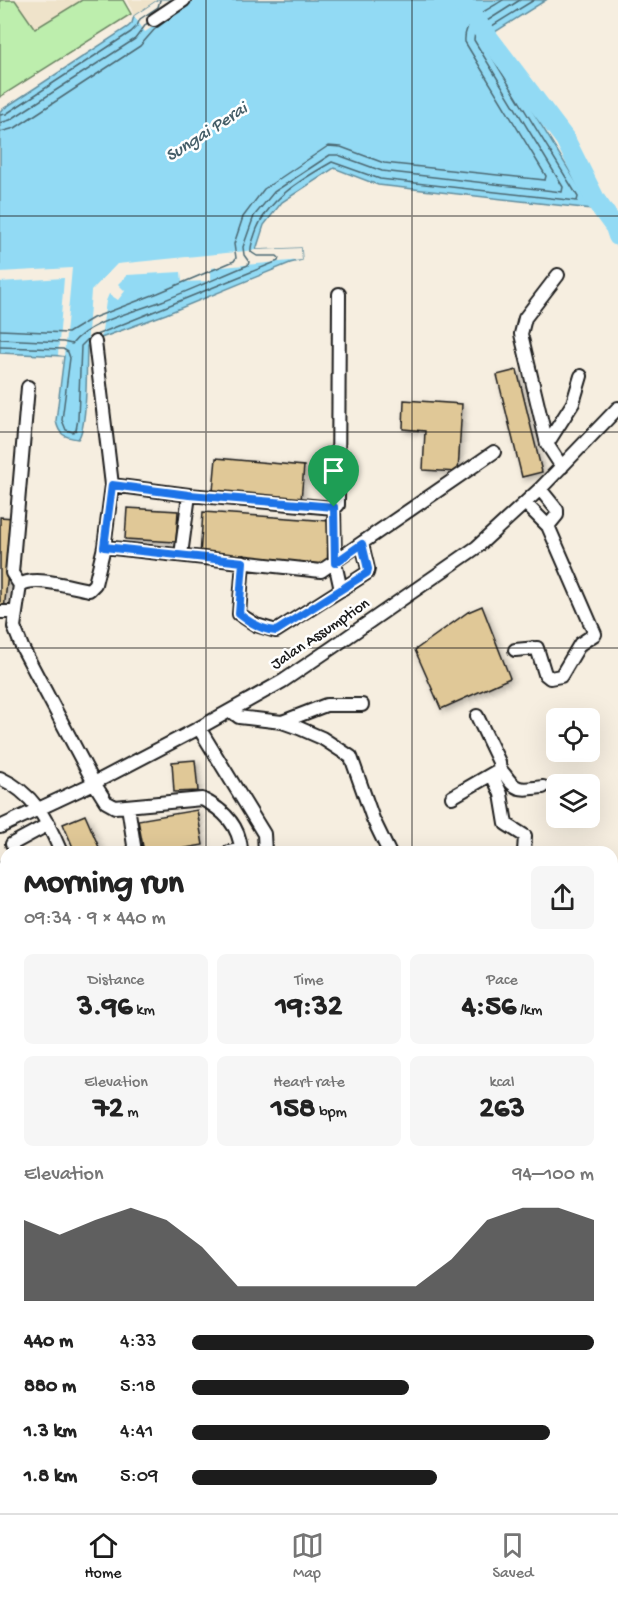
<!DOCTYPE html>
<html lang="en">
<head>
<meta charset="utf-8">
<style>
  body { margin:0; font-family:"Gochi Hand",sans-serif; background:#f6f6f6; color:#222; height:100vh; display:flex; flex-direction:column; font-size:22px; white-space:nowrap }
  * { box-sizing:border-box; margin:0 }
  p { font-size:20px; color:#767676 }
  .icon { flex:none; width:33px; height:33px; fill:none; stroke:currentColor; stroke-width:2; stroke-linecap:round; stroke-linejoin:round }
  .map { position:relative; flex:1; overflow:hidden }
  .panel { position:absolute; left:0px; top:846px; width:618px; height:668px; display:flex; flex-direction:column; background:#fff; border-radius:18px 18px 0 0; box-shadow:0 6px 24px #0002 }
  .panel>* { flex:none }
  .tools { position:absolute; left:546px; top:708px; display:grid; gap:12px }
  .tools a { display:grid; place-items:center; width:54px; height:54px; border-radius:9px; background:#fff; box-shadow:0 6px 24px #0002; font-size:30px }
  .pin { position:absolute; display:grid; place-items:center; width:51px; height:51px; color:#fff; margin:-62px -26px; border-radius:50% 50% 50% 0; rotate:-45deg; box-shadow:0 0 6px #0007 }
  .pin .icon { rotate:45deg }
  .round { display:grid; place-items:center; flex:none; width:63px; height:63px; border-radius:9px; background:#f6f6f6 }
  .summary { display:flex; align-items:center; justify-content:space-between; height:102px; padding:0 24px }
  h1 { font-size:33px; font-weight:800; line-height:45px }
  .stats { display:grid; grid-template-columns:repeat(3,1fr); gap:9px; height:102px; padding:6px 24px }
  .stats div { display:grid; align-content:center; border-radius:9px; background:#f6f6f6; text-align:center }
  .stats b { font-size:30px; font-weight:800 }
  .stats small { font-size:16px; font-weight:400 }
  .stats p { font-size:16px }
  .chart { height:168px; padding:12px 24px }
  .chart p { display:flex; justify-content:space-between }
  .chart svg { width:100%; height:108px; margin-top:6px; fill:#1c1c1c; opacity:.7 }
  ul { padding:0 24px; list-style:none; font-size:20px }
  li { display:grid; grid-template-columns:96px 72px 1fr; align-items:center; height:45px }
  li i { height:15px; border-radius:8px; background:#1c1c1c }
  .dock { display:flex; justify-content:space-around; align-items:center; height:84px; border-top:2px solid #e0e0e0; background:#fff; font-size:16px; color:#767676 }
  .dock a { display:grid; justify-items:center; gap:3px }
  .dock .on { color:#1c1c1c }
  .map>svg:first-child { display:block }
  .built { fill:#efe3ca }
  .green { fill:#bdeead; stroke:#6c8564; stroke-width:1.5 }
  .water { fill:#92daf4; stroke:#638e9e; stroke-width:1.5 }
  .pier { fill:#f6eee0 }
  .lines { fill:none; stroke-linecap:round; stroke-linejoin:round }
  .shore { stroke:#4b6872; stroke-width:1.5 }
  .river { stroke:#92daf4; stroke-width:20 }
  .building { fill:#e0c897; stroke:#1c1c1c; stroke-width:1.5; filter:url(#shadow) }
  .minor-casing { stroke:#1c1c1c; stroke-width:16 }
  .minor { stroke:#fff; stroke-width:12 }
  .route-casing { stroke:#fff; stroke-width:12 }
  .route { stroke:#1a73e8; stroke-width:8 }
  .grid { fill:none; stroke:#1c1c1c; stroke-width:1.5; stroke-opacity:0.55 }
  .labels { text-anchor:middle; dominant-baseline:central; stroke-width:5; stroke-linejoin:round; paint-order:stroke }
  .street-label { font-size:16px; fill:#1c1c1c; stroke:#fff }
  .water-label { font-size:18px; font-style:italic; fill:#455e68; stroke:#fff }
</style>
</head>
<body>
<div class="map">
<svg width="618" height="1513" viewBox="0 0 618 1513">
  <defs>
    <filter id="shadow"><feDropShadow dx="3" dy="3" stdDeviation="3" flood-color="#0004"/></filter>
  </defs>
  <rect width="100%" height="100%" fill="#f6eee0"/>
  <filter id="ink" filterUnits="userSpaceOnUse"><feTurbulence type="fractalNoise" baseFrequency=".0167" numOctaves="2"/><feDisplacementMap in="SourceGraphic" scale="12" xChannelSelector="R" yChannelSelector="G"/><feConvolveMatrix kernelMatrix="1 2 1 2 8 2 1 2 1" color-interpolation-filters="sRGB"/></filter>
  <g filter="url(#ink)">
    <path class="built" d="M15,0H82L35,29Z
      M128,0H158L134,16Z"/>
    <path class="green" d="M0,0H15L35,29L82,0H123L131,14L0,97Z"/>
    <path class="water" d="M158,0H546L487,37L593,209L378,185L334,168L282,202L264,225L256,250L301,248L302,260L290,263L166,314L101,338L87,346C86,364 88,427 78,439C64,437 59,435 56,421L64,356L0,353V111L128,27L132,23L134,16Z"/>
    <path class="pier" d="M158,0H194L145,32L134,16Z
      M301,248L302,260L211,268V281L182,282L181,272L127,275L118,284L125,291L118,300L109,294L106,301L101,338L87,346L91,291L117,264L256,250Z
      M72,268L64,356L58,355L64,278L0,282V272Z"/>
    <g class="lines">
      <path class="shore" d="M0,115L6,114L131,32L137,26L140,19L158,7L160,0
        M0,123L10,120L135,39L147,23
        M0,132L15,128L140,46L154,30L170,18
        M0,330L68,333L93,318L158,293L234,261L236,258L234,244L243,217L264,189L328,146L341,147L384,163L545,180L546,176L465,42C463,18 487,11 503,0
        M96,335L278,261L279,258L277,256H257L251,252C250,246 253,241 255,234C266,200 302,179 332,162L380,179L577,201L578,197L481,39L484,31L534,0
        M0,339L63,342L72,344C90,321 134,312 162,301C191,290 219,277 248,265L249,262L244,255L243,247L254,216L274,192L330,155H338L382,171L562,192L563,187L474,40L475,32L479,26L520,0
        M0,347L63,349L68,352L70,358L62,420L66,430L73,432L76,430L78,419L81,346L88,339"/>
      <path class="river" d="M460,0L565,139L596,201L615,227L618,236"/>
    </g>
    <path class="building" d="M517,370L542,472L522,477L497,375Z
      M404,400L462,404L458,472L423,470L425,431L403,429Z
      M216,458L304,466L301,500L213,491Z
      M127,508L178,511L176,542L125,539Z
      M203,512L330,521L327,565L200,556Z
      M0,517L14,518L4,610L0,609Z
      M482,606L510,678L441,709L415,650L468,612Z
      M195,760L198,791L174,792L172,762Z
      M197,810L203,845L163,852H144L138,820Z
      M85,815L101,852H75L63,824Z
      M5,858L6,882L0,885V861Z
      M6,1044V1084L0,1073V1048Z
      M0,1258L6,1268V1333L0,1318Z
      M0,1342L6,1355V1365L0,1367Z
      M4,1412L6,1414V1451L0,1444V1415Z"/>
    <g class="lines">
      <g class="minor-casing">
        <path id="minor" d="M154,20L184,0
          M558,275L525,318L521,334L547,444L562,467
          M95,342L112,485L104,547L95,584L89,590C71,587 35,575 20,585L14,627L22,647L94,783L106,802L115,807L202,799C222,809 239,825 241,849L229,852
          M547,444L573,403L581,376
          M112,485L189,495L334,508L338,505L339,294
          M540,489L557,510V515L548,526
          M334,508L335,563L341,590
          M104,547L321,571L494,452
          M181,555L189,495
          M243,562L239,614L256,625L276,631L367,573L368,569L362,544
          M20,585L12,573L28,387
          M0,612H15
          M515,650L537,648L545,674L550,678L561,676L580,644L595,634L548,526L525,503
          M231,711L239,717L282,722L299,728L322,738L351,757L373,819L389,852
          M477,716L499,762C499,769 501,770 505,775C517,793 523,789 543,787
          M282,722L326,705H362
          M199,728L264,834L265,852
          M492,775L501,794L506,824L525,836L524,852
          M0,778C33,793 47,819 60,850L59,852
          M452,797L497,771
          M128,806L135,852
          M0,827L94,783L199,728L283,681L333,647L477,547L540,489L618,408
          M12,844L49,824
          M612,1003L618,1004
          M0,1020L6,1017
          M0,1040L6,1038
          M612,1224L618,1222
          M0,1246L6,1256
          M612,1338L618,1344
          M0,1381L6,1378"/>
      </g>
      <use href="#minor" class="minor"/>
    </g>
  </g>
  <g class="lines" filter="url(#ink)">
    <g class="route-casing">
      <path id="route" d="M112,485L189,495L334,507L335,563L362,544L368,569L367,573L276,631C262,630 249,622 239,614L243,562L104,547Z"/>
    </g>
    <use href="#route" class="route"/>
  </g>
  <path class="grid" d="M206,0V852M412,0V852M0,216H618M0,432H618M0,648H618M0,865H6M612,865H618M0,1081H6M612,1081H618M0,1297H6M612,1297H618M206,1508V1513M412,1508V1513"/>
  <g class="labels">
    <g class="street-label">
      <text transform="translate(321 635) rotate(-34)">Jalan Assumption</text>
    </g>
    <g class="water-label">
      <text transform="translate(207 133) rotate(-33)">Sungai Perai</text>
    </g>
  </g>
</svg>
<div class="tools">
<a><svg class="icon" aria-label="locate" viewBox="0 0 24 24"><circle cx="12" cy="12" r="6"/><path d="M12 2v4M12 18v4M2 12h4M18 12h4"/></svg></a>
<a><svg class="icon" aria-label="layers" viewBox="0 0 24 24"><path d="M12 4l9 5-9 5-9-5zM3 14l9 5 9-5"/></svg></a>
</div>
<div class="pin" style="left:334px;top:507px;background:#1e9e55"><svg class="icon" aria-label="arrive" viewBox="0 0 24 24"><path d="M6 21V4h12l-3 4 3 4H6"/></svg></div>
<section class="panel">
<div class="summary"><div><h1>Morning run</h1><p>09:34 · 9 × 440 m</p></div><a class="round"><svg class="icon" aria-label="share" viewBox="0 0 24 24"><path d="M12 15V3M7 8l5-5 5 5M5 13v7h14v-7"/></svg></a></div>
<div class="stats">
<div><p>Distance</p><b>3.96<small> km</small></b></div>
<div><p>Time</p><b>19:32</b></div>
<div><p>Pace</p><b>4:56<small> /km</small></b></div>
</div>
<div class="stats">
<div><p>Elevation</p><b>72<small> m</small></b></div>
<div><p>Heart rate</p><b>158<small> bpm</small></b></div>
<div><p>kcal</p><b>263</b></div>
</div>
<div class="chart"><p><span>Elevation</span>94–100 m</p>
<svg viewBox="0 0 160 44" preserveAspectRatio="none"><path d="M0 44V11L10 17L20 11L30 6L40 11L50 22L60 38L70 38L80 38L90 38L100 38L110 38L120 27L130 11L140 6L150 6L160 11V44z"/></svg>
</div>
<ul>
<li><b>440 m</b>4:33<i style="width:100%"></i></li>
<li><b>880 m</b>5:18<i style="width:54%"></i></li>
<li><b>1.3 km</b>4:41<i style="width:89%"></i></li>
<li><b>1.8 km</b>5:09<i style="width:61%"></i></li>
</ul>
</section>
</div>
<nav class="dock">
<a class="on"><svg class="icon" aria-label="home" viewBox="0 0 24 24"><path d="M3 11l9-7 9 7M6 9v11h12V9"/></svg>Home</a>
<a><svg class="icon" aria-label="map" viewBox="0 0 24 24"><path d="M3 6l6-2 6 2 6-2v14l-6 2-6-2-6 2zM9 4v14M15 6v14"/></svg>Map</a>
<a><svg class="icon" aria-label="saved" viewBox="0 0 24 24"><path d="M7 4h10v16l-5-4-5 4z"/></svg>Saved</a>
</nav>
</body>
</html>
